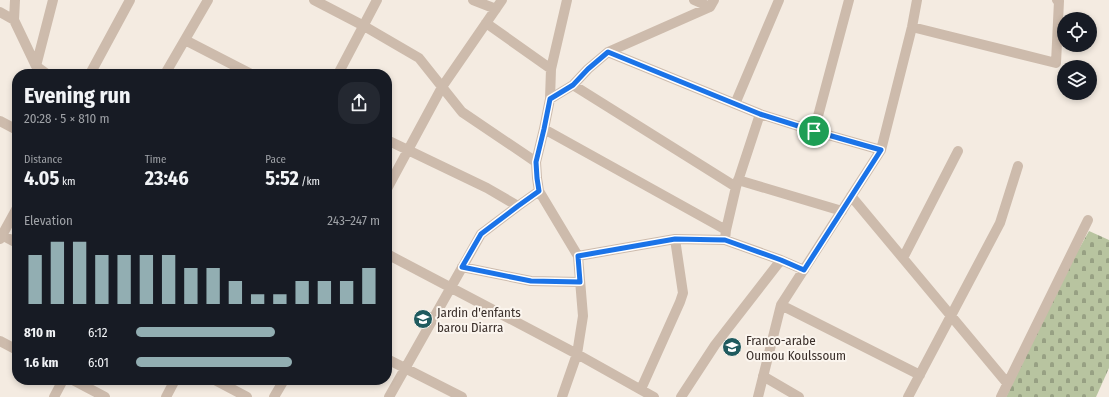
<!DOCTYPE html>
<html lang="en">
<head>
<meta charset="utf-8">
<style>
  body { margin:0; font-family:"Fira Sans Condensed",sans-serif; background:#242831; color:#f1f3f6; height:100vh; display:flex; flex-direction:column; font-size:15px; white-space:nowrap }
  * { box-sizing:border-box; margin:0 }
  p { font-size:13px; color:#9ea1a6 }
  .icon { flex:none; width:22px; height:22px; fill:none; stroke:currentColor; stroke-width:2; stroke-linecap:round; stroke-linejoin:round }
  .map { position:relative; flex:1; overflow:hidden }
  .drawer { position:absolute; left:12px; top:69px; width:380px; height:316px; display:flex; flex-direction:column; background:#171b24; border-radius:16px; box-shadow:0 2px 6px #0003 }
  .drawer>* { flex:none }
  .buttons { position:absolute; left:1057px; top:12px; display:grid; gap:8px }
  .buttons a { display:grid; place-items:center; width:40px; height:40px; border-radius:50%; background:#171b24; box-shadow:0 2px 6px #0003; font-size:20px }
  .pin { position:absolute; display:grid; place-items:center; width:34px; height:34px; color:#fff; margin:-17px; border:2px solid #fff; border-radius:50%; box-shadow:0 1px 4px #0007 }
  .round { display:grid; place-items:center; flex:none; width:42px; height:42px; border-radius:16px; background:#242831 }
  .summary { display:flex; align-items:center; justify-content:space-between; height:68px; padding:0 12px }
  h1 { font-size:22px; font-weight:700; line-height:30px }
  .figures { display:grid; grid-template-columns:repeat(3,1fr); gap:6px; height:68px; padding:4px 12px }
  .figures div { display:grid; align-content:center }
  .figures b { font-size:20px; font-weight:700 }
  .figures small { font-size:11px; font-weight:400 }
  .figures p { font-size:11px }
  .chart { height:112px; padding:8px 12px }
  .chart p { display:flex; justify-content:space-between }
  .chart svg { width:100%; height:72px; margin-top:4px; stroke:#92aeb2; stroke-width:6 }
  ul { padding:0 12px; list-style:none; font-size:13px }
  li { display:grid; grid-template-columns:64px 48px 1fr; align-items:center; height:30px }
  li i { height:10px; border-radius:5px; background:#92aeb2 }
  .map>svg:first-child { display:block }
  .cemetery { fill:url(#cemetery-stones) }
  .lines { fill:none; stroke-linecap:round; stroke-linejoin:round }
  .minor { stroke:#cdbbac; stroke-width:10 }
  .route-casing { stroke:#fff; stroke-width:8 }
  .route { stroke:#1a73e8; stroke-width:5 }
  .labels { text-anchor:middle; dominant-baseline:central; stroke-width:4; stroke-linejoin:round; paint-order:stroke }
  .poi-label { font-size:13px; fill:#3b302b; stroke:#fbf5ee; text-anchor:start }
</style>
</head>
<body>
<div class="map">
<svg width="1109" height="397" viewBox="0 0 1109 397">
  <defs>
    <pattern id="cemetery-stones" width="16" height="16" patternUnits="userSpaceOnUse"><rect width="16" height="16" fill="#b8c4a0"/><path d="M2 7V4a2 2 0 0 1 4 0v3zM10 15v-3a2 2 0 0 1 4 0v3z" fill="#97a083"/></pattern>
  </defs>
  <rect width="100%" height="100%" fill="#f4ebe1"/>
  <path class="cemetery" d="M1089,231L1109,240V368L1096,397H1006L1067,270Z"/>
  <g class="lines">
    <path class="minor" d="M15,0L14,20L36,66L47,74
      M314,0L364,26L419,58L462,112L536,162
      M473,0L496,9
      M694,0L710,7
      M0,12L14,20
      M486,23L551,69
      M912,27L1056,63L1059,1L1057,0
      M185,40L251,74
      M608,52L760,114L814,131L881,150
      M36,66L53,0
      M90,74L130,0
      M165,74L208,0
      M338,74L377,0
      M573,85L736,187
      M550,99L573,85L588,69L608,52L710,7L714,0
      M735,104L779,0
      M0,121L17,130
      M544,129L726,230L725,240L781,260L804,270
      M814,131L849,0
      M387,140L487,188L518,206
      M738,180L842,211
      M387,189L442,87L502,0
      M851,196L1007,383
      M726,230L736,187L760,114
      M0,234L17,243
      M0,239L17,208
      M387,254L577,354L654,397
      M578,256L675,239L725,240
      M903,258L958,151
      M462,267L531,281L580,282
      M781,305L920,375
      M0,341L17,350
      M387,359L462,397
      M763,376L799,397
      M73,380L105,397
      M215,380L247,397
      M641,389L680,302L683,293L675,239
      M54,397L63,380
      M166,397L175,380
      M274,397L284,380
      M389,397L481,234L518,206L539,191
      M562,397L577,354L583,316L578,256L539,191L537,178L536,162L544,129L550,99L551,69L567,0
      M681,397L715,345L781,260
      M758,397L781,305L881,150L912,27L917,0
      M908,397L1000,223L1018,166
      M1001,397L1088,220"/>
  </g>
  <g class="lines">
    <g class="route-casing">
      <path id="route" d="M608,52L760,114L814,131L881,150L804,270L781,260L725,240L675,239L578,256L580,282L531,281L462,267L481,234L518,206L539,191L537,178L536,162L544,129L550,99L573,85L588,69Z"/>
    </g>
    <use href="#route" class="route"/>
  </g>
  <defs>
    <g id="school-disc" transform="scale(1)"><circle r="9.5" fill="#1f5a5e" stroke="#fbf5ee"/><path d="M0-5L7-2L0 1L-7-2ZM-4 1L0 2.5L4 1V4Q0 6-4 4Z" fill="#fff"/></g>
  </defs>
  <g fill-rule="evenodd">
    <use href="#school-disc" x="423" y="319"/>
    <use href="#school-disc" x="732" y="347"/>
  </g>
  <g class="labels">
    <g class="poi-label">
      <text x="437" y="312">Jardin d'enfants<tspan x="437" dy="15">barou Diarra</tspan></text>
      <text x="746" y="340">Franco-arabe<tspan x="746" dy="15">Oumou Koulssoum</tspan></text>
    </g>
  </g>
</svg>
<div class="buttons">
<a><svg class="icon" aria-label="locate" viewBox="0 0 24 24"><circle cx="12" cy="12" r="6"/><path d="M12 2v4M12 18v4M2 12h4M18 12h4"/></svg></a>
<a><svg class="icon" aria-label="layers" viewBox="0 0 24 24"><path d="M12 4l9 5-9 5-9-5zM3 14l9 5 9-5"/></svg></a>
</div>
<div class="pin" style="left:814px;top:131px;background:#1e9e55"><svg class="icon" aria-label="arrive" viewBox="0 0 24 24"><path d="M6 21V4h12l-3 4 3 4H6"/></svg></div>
<section class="drawer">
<div class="summary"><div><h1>Evening run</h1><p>20:28 · 5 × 810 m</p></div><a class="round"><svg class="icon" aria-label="share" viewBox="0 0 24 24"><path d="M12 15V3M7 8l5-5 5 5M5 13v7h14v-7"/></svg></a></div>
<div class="figures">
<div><p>Distance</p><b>4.05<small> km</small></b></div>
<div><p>Time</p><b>23:46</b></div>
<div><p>Pace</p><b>5:52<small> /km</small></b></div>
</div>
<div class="chart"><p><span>Elevation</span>243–247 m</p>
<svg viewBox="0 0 160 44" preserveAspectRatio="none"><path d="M5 44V14M15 44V6M25 44V6M35 44V14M45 44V14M55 44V14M65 44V14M75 44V22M85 44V22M95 44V30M105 44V38M115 44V38M125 44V30M135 44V30M145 44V30M155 44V22"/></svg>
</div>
<ul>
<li><b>810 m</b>6:12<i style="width:57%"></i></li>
<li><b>1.6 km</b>6:01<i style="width:64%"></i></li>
</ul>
</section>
</div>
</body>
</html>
